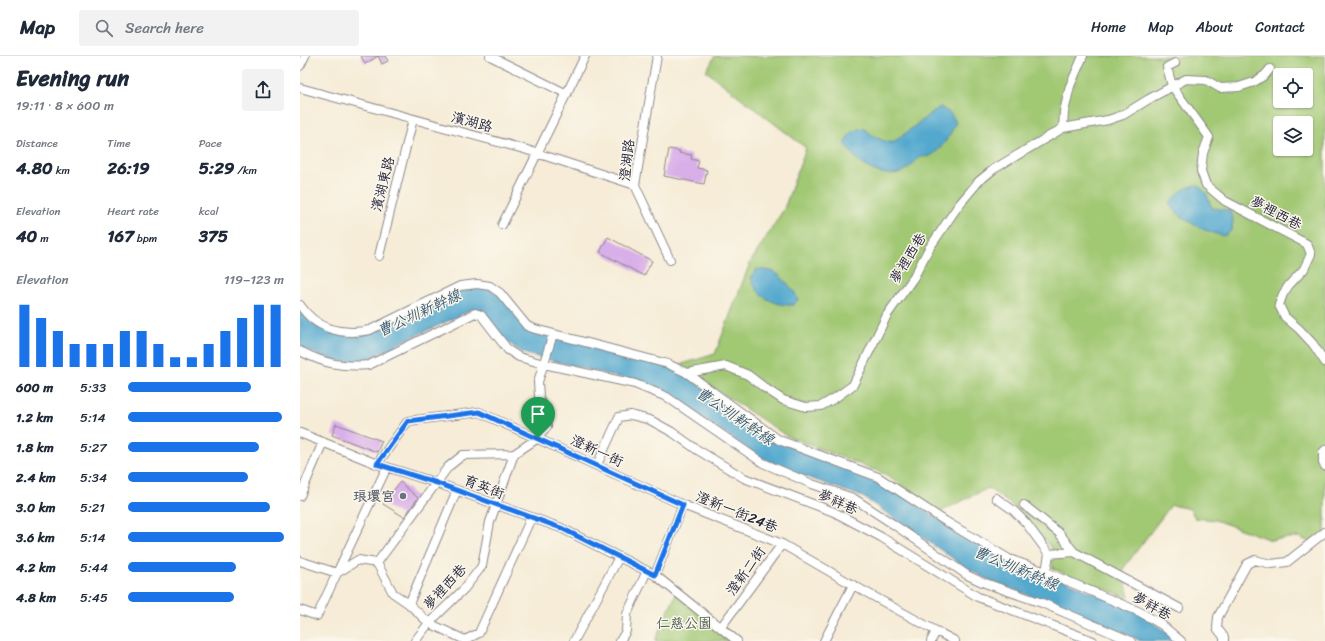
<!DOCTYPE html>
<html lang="en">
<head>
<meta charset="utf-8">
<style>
  body { margin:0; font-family:Sriracha,"LXGW WenKai TC",sans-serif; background:#f2f2f3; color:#1f2937; height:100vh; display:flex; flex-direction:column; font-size:15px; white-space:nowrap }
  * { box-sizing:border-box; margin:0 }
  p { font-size:13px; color:#747a83 }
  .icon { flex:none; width:22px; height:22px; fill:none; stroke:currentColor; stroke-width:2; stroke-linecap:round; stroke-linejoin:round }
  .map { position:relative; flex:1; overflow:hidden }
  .drawer { display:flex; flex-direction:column; background:#fff; width:300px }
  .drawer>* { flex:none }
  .buttons { position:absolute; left:973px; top:12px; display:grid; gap:8px }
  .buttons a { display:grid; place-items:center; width:40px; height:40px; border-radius:4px; background:#fff; box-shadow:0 1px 3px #0004; font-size:20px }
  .pin { position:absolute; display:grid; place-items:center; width:34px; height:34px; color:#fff; margin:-41px -17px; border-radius:50% 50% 50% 0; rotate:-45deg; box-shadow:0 0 4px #0007 }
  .pin .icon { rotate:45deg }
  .round { display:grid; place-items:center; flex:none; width:42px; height:42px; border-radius:4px; background:#f2f2f3 }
  .headline { display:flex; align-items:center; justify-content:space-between; height:68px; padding:0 16px }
  h1 { font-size:22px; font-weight:800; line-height:30px }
  .stats { display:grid; grid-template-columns:repeat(3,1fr); gap:6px; height:68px; padding:4px 16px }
  .stats div { display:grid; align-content:center }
  .stats b { font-size:17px; font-weight:800 }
  .stats small { font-size:11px; font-weight:400 }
  .stats p { font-size:11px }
  .chart { height:112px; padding:8px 16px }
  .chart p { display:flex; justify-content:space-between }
  .chart svg { width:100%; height:72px; margin-top:4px; stroke:#1a73e8; stroke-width:6 }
  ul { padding:0 16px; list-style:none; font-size:13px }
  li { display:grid; grid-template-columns:64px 48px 1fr; align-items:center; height:30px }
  li i { height:10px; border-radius:5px; background:#1a73e8 }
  header { display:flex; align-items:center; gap:24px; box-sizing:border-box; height:56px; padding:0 20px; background:#fff; border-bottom:1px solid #e0e1e3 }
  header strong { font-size:19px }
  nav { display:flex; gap:22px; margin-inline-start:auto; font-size:14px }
  .search { width:280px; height:36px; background:#f2f2f3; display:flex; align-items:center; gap:10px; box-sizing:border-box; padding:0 14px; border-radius:4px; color:#747a83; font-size:15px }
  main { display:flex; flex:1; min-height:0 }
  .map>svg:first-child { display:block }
  .green { fill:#a1c873; stroke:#627557; fill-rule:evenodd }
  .water { fill:#52a8ce; stroke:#3a6584 }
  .building { fill:#d9afe9 }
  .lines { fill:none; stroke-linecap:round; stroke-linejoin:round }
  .minor-casing { stroke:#8c8789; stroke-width:10 }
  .minor { stroke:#fff; stroke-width:8 }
  .route-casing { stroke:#fff; stroke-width:8 }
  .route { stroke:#1a73e8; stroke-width:5 }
  .worship-dot { fill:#6b7280; stroke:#fbf7ec; stroke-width:1.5 }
  .labels { text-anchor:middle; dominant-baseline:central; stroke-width:3; stroke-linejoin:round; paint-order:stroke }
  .street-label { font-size:14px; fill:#22223b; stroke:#fbf7ec }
  .worship-label { font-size:14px; font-weight:bold; fill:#5b616d; stroke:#fbf7ec; text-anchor:end }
  .park-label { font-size:14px; fill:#4e5c4f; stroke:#fbf7ec }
  .water-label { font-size:15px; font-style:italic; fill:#355876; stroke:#fbf7ec }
</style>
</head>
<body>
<header>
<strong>Map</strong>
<div class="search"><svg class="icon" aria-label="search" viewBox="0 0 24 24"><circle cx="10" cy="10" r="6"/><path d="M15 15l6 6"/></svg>Search here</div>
<nav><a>Home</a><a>Map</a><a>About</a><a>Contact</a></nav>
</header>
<main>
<section class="drawer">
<div class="headline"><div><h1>Evening run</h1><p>19:11 · 8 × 600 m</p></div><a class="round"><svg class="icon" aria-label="share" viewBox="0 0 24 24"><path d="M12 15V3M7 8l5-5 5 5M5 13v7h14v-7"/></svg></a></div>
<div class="stats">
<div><p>Distance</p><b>4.80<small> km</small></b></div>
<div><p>Time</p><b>26:19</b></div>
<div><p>Pace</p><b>5:29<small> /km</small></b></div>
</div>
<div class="stats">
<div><p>Elevation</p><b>40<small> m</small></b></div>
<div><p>Heart rate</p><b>167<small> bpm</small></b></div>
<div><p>kcal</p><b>375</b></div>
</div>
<div class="chart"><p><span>Elevation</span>119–123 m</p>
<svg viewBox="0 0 160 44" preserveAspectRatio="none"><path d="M5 44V6M15 44V14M25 44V22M35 44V30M45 44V30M55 44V30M65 44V22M75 44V22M85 44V30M95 44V38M105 44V38M115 44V30M125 44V22M135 44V14M145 44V6M155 44V6"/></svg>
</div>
<ul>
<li><b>600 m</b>5:33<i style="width:79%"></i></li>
<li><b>1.2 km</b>5:14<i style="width:99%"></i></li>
<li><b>1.8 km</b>5:27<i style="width:84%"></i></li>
<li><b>2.4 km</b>5:34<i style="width:77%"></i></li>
<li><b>3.0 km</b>5:21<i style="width:91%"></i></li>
<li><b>3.6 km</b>5:14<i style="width:100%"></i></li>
<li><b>4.2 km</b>5:44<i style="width:69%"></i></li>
<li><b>4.8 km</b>5:45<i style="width:68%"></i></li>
</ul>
</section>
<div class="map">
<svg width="1025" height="585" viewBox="0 0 1025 585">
  <rect width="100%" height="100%" fill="#fbf7ec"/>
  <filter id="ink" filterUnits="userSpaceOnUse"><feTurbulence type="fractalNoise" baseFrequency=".025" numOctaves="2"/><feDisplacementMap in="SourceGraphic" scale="8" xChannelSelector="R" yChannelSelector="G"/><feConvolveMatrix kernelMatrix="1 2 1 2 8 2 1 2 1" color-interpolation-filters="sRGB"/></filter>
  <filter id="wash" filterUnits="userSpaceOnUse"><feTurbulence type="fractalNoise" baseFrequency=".012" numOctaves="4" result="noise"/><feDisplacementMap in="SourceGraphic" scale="16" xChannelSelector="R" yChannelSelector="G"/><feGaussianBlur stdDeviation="0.9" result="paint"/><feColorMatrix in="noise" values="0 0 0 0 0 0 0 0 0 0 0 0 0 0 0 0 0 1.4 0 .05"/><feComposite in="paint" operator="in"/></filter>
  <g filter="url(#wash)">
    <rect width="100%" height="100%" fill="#f6ecd7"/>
    <path class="green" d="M415,0H1025V481L1015,489L999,481L971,484L915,464L895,462L890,453L871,449L823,513L829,542L753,513L751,492L723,457L688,432L640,456L585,418L487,380L379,309L415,298L450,207L484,153L506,92L406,15ZM980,19H1006V45H980ZM980,67H1006V93H980Z
      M377,536L438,585H355Z"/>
    <path class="water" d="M640,51L650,57L656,66C651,77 642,94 630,100C627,101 624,100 621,101C614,105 609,113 602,116C578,124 556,107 545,87C549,77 554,74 564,72C572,81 581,84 592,87C609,76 623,62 640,51Z
      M898,129L906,137L912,152L929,154L933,162L932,174L924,180C903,175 883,165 869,148C878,137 884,131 898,129Z
      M457,213L472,215L479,219L494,235L498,244L493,249C474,250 454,239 451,220Z
      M161,232H189L198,238L229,272L365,309L387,320L471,382L577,422L671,484L840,557L878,585H841L817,574L684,522L664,510L563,441L490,415L458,400L368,337L353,330L226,298C204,286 196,275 181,255L173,253C151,264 128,274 106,284C89,292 72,305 52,306C34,307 15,298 0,290V252L10,266L38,278L53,281L68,278Z"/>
    <g id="blocks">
      <path class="building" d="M61,0H85L88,5L82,8L78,0L65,8Z
        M369,93L380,95L379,97L392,99L391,103L399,105L397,112L407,114L404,128L364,120Z
        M308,181L352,205L344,220L300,196Z
        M36,368L82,385L77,396L32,379Z
        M100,426L118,442L104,461L83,448Z"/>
    </g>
  </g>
  <g filter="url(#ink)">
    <use href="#blocks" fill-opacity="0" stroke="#8c8789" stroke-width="1"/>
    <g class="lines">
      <g class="minor-casing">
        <path id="minor" d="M190,0L267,38
          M357,0L335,129L370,204
          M875,7L867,11L872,30L909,81L903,97L901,115L906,129L925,145L1007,188L1011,198L1004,213L989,229L983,238L979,249L985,261L999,273L1013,288L1025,306
          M0,10L5,0
          M0,32L224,93L335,129
          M763,72L764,56L770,30L783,0
          M202,169L285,0
          M79,200L113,63
          M0,249C16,273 42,280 70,274L160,230L177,228L190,230L200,237L227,270L235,273L368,308L387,317L479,384L578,421L645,465L709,503L746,516L840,556L862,569L881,585
          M0,295C25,308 41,311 69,309L175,257L181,259L208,294L219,301L244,308L335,328L367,341L463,407L512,428L553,442L593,468L667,519L682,526L742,547L831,585
          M387,317L426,310L448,319L465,332L483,344L506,351L521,350L535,342L553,329L587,259L614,221L628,194L658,150L679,125L694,113L763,72L808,64L823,59L849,43L886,23L906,24L920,32L939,31L954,26L965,19L970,13
          M0,377L77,408L137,427L261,472L355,519L437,585
          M1025,394L1023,396V407L1025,410
          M77,408L108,365L179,356L383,449L355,519
          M297,409L319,361L331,359L350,364L372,376L396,393L444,422L534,456L581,481L678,541L793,585
          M0,440L23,386
          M696,442L713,454L726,467L749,498L746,516
          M383,449L482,488
          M724,449L759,477L774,496
          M749,498L774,496L879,552
          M0,505L37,517L87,411
          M77,507L148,411L163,399L214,398L238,382L247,371L244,353L239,341L238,326L253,278
          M553,529L636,575
          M109,548L157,434
          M0,554L17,560L37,517L58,504L77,507L93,537L109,548L129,567L165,584L179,577L231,462
          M421,571L482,488L553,529L524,585
          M115,585L129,567L164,533L182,510L190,466L214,398
          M274,585L319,501
          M320,585L326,575L327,558L347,515
          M631,585L636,575L655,585
          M924,585V581L917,572L918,561L947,508L955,504L971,508L987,506L1025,476"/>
      </g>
      <use href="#minor" class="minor"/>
    </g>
  </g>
  <g class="lines" filter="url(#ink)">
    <g class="route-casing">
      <path id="route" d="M179,356L383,449L355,519L261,472L137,427L77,408L108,365Z"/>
    </g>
    <use href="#route" class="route"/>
  </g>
  <circle class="worship-dot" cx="103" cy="440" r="4"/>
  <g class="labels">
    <g class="street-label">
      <text transform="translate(172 66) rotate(15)">濱湖路</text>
      <text transform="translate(327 104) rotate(-83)">澄湖路</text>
      <text transform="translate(83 128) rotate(-76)">濱湖東路</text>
      <text transform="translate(976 157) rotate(28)">夢裡西巷</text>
      <text transform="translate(608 202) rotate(-58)">夢裡西巷</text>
      <text transform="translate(297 395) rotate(25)">澄新一街</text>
      <text transform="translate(184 431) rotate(21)">育英街</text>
      <text transform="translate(538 446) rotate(24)">夢祥巷</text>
      <text transform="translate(437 456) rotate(22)">澄新一街24巷</text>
      <text transform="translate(446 515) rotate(-54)">澄新二街</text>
      <text transform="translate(145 531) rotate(-47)">夢裡西巷</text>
      <text transform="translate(852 550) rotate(30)">夢祥巷</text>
    </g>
    <g class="worship-label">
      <text x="95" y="440">琅環宮</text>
    </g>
    <g class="park-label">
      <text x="384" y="567">仁慈公園</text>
    </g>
    <g class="water-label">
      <text transform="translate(119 257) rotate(-25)">曹公圳新幹線</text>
      <text transform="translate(435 360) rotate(34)">曹公圳新幹線</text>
      <text transform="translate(716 512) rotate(23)">曹公圳新幹線</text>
    </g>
  </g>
</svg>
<div class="buttons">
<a><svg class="icon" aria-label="locate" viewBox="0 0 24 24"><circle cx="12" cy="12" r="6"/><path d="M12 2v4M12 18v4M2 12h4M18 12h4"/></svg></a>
<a><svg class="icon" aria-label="layers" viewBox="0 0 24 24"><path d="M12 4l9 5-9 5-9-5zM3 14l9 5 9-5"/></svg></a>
</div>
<div class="pin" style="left:238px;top:382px;background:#1e9e55"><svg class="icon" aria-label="arrive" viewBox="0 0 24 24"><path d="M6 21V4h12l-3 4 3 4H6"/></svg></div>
</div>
</main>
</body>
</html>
